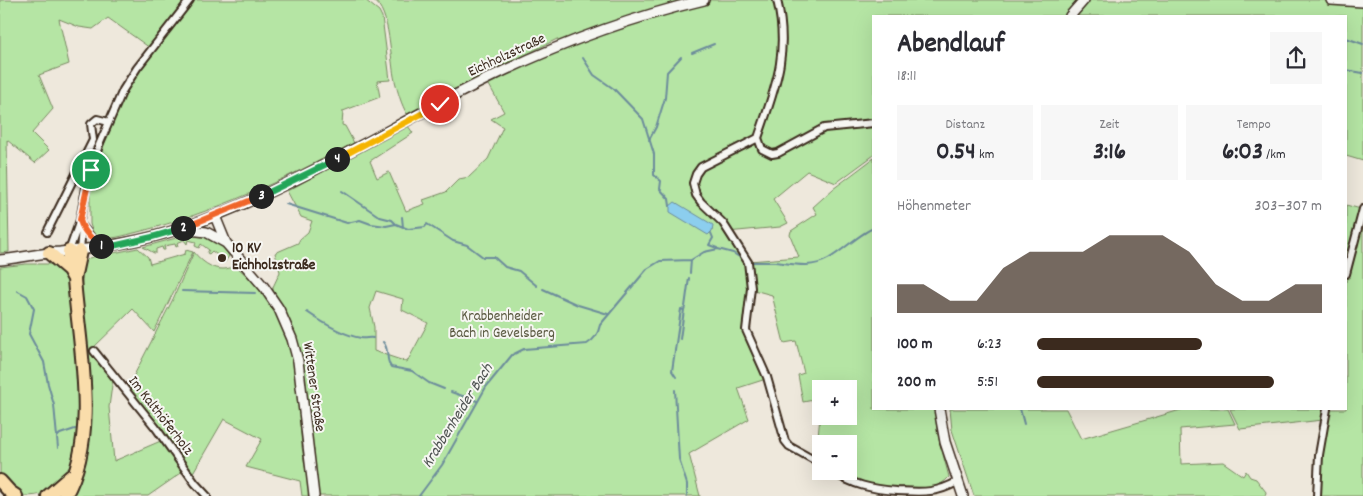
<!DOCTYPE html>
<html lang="de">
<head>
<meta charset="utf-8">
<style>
  body { margin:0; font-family:Dekko,sans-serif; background:#f7f7f7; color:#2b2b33; height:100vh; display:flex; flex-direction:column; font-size:19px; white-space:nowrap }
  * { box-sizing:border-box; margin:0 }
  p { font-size:16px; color:#7c7c81 }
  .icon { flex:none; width:28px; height:28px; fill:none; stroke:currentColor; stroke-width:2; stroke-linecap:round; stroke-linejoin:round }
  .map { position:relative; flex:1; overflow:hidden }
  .panel { position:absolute; left:872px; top:15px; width:475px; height:395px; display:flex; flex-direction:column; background:#fff; border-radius:0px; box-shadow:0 5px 20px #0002 }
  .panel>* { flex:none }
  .fabs { position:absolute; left:812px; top:380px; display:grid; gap:10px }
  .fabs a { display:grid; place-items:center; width:45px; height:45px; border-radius:0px; background:#fff; box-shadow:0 5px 20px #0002; font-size:25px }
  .pin { position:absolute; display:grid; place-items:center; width:42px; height:42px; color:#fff; margin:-21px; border:2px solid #fff; border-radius:50%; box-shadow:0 1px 5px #0007 }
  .km { position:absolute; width:25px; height:25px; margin:-12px; border-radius:50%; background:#222; color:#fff; font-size:14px; line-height:25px; text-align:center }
  .round { display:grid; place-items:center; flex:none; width:52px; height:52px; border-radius:0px; background:#f7f7f7 }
  .head { display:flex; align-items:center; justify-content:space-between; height:85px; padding:0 25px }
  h1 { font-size:28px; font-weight:800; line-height:38px }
  .stats { display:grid; grid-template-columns:repeat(3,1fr); gap:8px; height:85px; padding:5px 25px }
  .stats div { display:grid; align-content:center; border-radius:0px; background:#f7f7f7; text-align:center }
  .stats b { font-size:25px; font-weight:800 }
  .stats small { font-size:14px; font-weight:400 }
  .stats p { font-size:14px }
  .chart { height:140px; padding:10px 25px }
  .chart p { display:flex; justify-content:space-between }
  .chart svg { width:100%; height:90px; margin-top:5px; fill:#3b2a1e; opacity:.7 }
  ul { padding:0 25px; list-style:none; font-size:16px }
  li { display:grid; grid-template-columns:80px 60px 1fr; align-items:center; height:38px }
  li i { height:12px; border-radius:6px; background:#3b2a1e }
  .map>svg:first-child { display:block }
  .green { fill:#b5e5a4; stroke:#788861; fill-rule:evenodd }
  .water { fill:#8cceee; stroke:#6c8c9b }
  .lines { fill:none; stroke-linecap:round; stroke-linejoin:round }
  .stream { stroke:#6c8c9b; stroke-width:2 }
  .street-casing { stroke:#3b2a1e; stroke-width:10 }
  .secondary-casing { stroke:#3b2a1e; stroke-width:12 }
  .highway-casing { stroke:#3b2a1e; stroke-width:16 }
  .street { stroke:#f6f6f2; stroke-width:6 }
  .secondary { stroke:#f6f6f2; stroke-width:9 }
  .highway { stroke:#faddab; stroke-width:12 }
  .split-1-casing { stroke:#fff; stroke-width:10 }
  .split-2-casing { stroke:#fff; stroke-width:10 }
  .split-3-casing { stroke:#fff; stroke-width:10 }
  .split-4-casing { stroke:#fff; stroke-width:10 }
  .split-5-casing { stroke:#fff; stroke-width:10 }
  .split-6-casing { stroke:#fff; stroke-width:10 }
  .split-1 { stroke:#f0652b; stroke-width:6 }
  .split-2 { stroke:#22a559; stroke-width:6 }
  .split-3 { stroke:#f0652b; stroke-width:6 }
  .split-4 { stroke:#22a559; stroke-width:6 }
  .split-5 { stroke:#f5b400; stroke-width:6 }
  .split-6 { stroke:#f5b400; stroke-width:6 }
  .poi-dot { fill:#3b2a1e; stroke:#f6f6f2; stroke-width:2 }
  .labels { text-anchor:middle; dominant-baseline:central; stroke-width:4; stroke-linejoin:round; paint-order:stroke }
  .street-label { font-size:15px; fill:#3b2a1e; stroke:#f6f6f2 }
  .poi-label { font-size:15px; font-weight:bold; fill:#3b2a1e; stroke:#f6f6f2; text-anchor:start }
  .park-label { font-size:15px; fill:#5a5940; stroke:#f6f6f2 }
  .water-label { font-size:16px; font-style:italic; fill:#4f5352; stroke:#f6f6f2 }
</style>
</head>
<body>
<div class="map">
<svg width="1363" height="496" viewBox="0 0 1363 496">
  <rect width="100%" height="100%" fill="#eee8dc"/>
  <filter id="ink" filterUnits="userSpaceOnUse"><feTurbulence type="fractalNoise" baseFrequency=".02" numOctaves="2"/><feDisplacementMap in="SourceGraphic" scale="10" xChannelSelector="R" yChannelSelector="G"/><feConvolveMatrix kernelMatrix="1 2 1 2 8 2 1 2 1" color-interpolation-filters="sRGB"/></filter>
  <g filter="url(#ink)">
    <path class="green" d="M0,0H187L150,48L108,18L93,29L79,27L59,19L69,64L39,75L53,109L32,133L49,150L35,163L7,140L9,252L0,253Z
      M192,0H365L379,11L382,17L390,80L377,81L380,97L343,111L342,125L345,126L354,143C285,179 214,213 138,232C125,235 107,242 94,236L90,224V190L108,132L124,93L138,70Z
      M373,0H1363V161L1346,156V16H874V155L836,183L807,171L773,199L788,223L780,227L727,232L747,264H751L749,261L799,257L790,235L791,231L817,214L813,207L833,189L874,158V409H935L937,432L949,477C933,496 893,491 870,487C858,485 845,476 833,471H849V444H821V463L816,459L820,416H849V389H821V407L819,399L803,402L798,375L804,373L796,341L784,343L772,295L750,289L745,330L766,379L738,388L749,419L689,454L700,496H316L301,357L292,326L273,291V287L280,272L275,253L298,243L300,239L308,232L312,221L301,217L287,191L408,126L413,133L370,161L377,178L389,172L406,211L425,204L423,200L446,192L459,179L469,177L488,159L503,127L491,119L504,112L488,83L561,50L557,39L407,114C401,104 398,92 395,81C390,61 391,10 373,0ZM376,291L403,299L402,310L428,323L407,362L374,351V327L370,308Z
      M1346,205L1361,209L1346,265Z
      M1363,214V496H1318L1320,456L1328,409H1346V282Z
      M200,235C209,238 224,245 229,256L225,262L219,261L221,258L212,251L209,254L207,253L209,250L201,244L199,248L195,246L196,242L188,240L187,244L184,240L177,243L178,246L176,247L175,244L164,246L165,250H163L162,247L156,249V253H154L143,247L180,237Z
      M138,248L148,257L150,264L185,254L186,250L193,252L154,332L133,309L91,350L113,378L109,407L114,461L163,440L184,471L148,496H68L79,470L80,312L83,264L89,258Z
      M194,252C200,260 212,270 224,269C228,269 232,267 236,266L257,285L270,300L281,319L295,359L302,447L310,496H302L300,481L246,467L262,439L224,419L191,476L126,391L173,299Z
      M26,264H49L62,268L69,283C71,306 73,329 75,352C79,393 89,446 60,481C50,493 40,496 24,496C14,495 3,483 0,474V267Z
      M950,409H1066L1081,439L1184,409H1228L1235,424L1180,429L1181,464L1223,462L1243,476L1246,471L1250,477L1256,479L1266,492L1265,496H974L952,430Z
      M1230,409H1325L1323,420L1240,429Z"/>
    <path class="water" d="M675,202L713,225L712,231L708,235L670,212V206Z"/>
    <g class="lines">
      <path class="stream" d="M1346,38L1363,44
        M692,53L714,44
        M583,58L594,75L614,89L643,119L654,154V175L661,181L660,189L669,199L670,206
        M1346,70L1363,73
        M649,140L656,127L665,98L667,72L681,57
        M342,191L380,217L392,220L396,224
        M286,204L347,223L360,220L371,224L386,226L396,224L408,229L425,227L427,224L453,241L467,245L483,257H494L505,267L519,271L537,286
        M402,217L403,227
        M711,233L713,238L709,245L717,248
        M751,262C759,262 767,262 775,262C794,264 810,269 828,259C843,251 861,232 874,228
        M690,273L691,260
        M543,289L578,305L608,314
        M18,291L27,296L34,309L29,334L44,362L48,384L54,405L58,448
        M182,291L255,293
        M307,312C323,323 342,335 361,338C365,339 369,337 373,338
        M680,339L684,310
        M383,342C390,349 385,359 391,367L412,371L429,383L444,389
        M676,377L672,371L681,309L684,310L685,307L689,278
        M675,390L679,459L687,484V496
        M451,392L477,401
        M1020,409L1024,424
        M57,437L60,434L75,429
        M419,496L442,465L486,387L512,355L524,349L587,344C595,339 598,334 600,325L647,269L660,261L691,260L704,252L718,249L733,253L744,260"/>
      <g class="street-casing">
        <path id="street" d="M777,0C790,54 775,88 758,138L762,149L772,154L778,153L824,128L874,123
          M758,138L701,167L696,174L693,183L696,195L701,202L723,223L748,262L751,288L746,330L767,377L785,441L789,446L821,464
          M82,226L91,237L104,248
          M47,232L93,140L91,124L97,119L109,122
          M69,251L80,220L86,188L99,145L123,90L137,68L190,0
          M80,251L82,227
          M1346,274L1363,209
          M94,351L156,428L195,483L207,496
          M831,471C853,485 871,489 897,491C921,492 935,494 957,482
          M1317,496L1319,455L1327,409"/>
      </g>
      <g class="secondary-casing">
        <path id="secondary" d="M1331,0L1363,2
          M1070,16L1084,0
          M215,216L226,243L264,287L279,309L292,339L298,361L314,496
          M182,229L206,232L226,243
          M0,260C20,258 40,253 60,252C101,248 140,242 179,229C292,191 391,125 497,74C564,42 632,17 704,0
          M939,409L945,442L963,496"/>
      </g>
      <g class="highway-casing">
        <path id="highway" d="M49,253L69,270L74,279C79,347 100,435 65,496
          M69,270V251
          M74,279L80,251
          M0,481L10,492L16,496
          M48,496L71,476"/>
      </g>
      <use href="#street" class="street"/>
      <use href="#secondary" class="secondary"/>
      <use href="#highway" class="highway"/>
    </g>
  </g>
  <g class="lines" filter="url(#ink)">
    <g class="split-1-casing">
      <path id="split-1" d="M91,170L80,220C83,232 92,239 101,246"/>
    </g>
    <g class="split-2-casing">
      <path id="split-2" d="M101,246L104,248L152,237L183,228"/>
    </g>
    <g class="split-3-casing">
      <path id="split-3" d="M183,228L261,196"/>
    </g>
    <g class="split-4-casing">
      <path id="split-4" d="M261,196L337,159"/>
    </g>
    <g class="split-5-casing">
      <path id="split-5" d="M337,159L412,119"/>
    </g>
    <g class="split-6-casing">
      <path id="split-6" d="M412,119L440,104"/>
    </g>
    <use href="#split-1" class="split-1"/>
    <use href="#split-2" class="split-2"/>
    <use href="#split-3" class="split-3"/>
    <use href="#split-4" class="split-4"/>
    <use href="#split-5" class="split-5"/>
    <use href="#split-6" class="split-6"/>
  </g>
  <circle class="poi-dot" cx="222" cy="258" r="5"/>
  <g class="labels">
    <g class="street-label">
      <text transform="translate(507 56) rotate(-25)">Eichholzstraße</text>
      <text transform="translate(313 387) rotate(82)">Wittener Straße</text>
      <text transform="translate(160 416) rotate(52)">Im Kalthöferholz</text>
    </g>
    <g class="poi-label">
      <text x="232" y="249">10 KV<tspan x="232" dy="17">Eichholzstraße</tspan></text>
    </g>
    <g class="park-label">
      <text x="502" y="317">Krabbenheider<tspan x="502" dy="17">Bach in Gevelsberg</tspan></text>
    </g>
    <g class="water-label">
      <text transform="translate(458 416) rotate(-58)">Krabbenheider Bach</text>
    </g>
  </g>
</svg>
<div class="fabs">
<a>+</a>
<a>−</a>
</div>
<div class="pin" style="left:91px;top:170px;background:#1e9e55"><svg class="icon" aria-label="arrive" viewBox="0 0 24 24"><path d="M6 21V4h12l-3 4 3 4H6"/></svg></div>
<div class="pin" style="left:440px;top:104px;background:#d93025"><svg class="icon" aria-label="check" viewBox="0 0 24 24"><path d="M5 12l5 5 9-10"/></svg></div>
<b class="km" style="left:101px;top:246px">1</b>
<b class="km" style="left:183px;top:228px">2</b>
<b class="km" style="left:261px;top:196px">3</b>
<b class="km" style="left:337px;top:159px">4</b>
<section class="panel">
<div class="head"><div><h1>Abendlauf</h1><p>18:11</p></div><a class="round"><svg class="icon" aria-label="share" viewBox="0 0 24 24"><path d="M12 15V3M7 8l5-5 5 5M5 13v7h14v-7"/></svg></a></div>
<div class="stats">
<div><p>Distanz</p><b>0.54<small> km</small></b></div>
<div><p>Zeit</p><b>3:16</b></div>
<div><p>Tempo</p><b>6:03<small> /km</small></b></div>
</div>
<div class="chart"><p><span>Höhenmeter</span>303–307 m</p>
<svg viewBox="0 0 160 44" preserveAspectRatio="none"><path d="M0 44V30L10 30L20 38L30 38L40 22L50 14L60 14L70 14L80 6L90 6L100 6L110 14L120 30L130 38L140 38L150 30L160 30V44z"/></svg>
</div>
<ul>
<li><b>100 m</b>6:23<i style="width:58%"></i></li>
<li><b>200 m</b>5:51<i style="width:83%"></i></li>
</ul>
</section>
</div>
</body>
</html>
